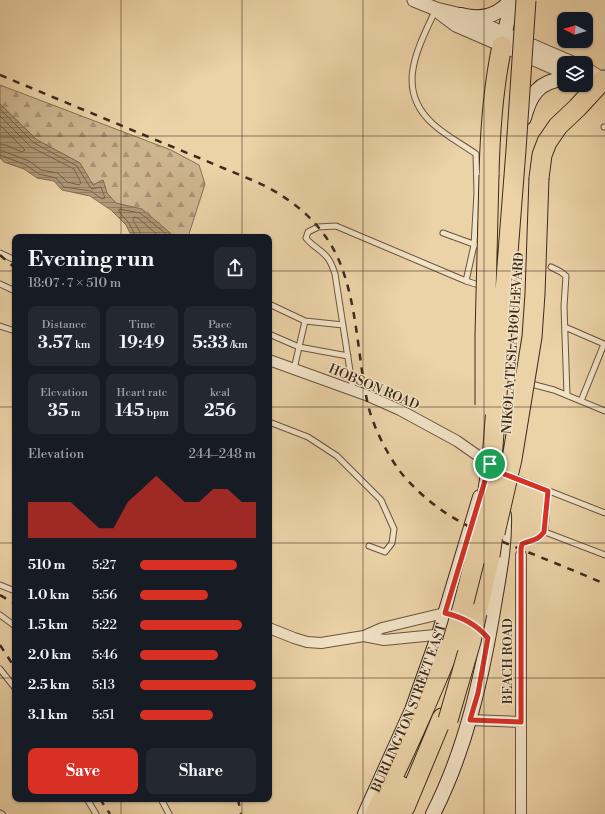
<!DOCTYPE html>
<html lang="en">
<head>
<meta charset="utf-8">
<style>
  body { margin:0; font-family:"Libre Bodoni",serif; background:#242831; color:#f1f3f6; height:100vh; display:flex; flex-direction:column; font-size:15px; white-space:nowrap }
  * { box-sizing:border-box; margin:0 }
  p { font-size:13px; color:#9ea1a6 }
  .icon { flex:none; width:22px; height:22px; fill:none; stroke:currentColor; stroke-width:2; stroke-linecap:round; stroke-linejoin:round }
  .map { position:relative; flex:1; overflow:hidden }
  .sheet { position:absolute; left:12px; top:234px; width:260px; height:568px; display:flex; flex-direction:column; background:#171b24; border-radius:8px; box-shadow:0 1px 3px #0004 }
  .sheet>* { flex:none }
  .needle { width:26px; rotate:275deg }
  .controls { position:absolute; left:557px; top:12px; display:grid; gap:8px }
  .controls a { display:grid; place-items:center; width:36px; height:36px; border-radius:8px; background:#171b24; box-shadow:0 1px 3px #0004; font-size:20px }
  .pin { position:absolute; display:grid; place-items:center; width:34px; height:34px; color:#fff; margin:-17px; border:2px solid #fff; border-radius:50%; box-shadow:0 1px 4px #0007 }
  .round { display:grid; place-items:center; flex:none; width:42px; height:42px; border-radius:8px; background:#242831 }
  .overview { display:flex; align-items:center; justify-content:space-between; height:68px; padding:0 16px }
  h1 { font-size:22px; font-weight:800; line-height:30px }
  .figures { display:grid; grid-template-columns:repeat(3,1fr); gap:6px; height:68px; padding:4px 16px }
  .figures div { display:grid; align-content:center; border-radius:8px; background:#242831; text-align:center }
  .figures b { font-size:17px; font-weight:800 }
  .figures small { font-size:11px; font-weight:400 }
  .figures p { font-size:11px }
  .chart { height:112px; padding:8px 16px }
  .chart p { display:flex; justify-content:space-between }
  .chart svg { width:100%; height:72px; margin-top:4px; fill:#d93025; opacity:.7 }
  .button { display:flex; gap:8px; margin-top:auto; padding:8px 16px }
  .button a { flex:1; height:46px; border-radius:8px; background:#d93025; color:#fff; font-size:16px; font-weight:800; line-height:46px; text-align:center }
  .button a+a { background:#242831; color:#f1f3f6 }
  ul { padding:0 16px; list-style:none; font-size:13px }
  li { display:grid; grid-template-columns:64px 48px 1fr; align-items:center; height:30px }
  li i { height:10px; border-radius:5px; background:#d93025 }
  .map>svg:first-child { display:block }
  .forest { fill:url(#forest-firs); stroke:#847055 }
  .water { fill:url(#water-rules); stroke:#826d52 }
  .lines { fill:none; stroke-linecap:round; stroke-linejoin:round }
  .shore { stroke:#766249; stroke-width:1 }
  .service-casing { stroke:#68543e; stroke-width:7 }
  .minor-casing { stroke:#68543e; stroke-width:12 }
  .tertiary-casing { stroke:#68543e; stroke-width:15 }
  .secondary-casing { stroke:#3c2a1b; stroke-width:16 }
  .motorway-casing { stroke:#3c2a1b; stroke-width:21 }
  .service { stroke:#f2e2c6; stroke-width:5 }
  .minor { stroke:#f2e2c6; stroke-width:10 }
  .tertiary { stroke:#f2e2c6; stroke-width:13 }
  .secondary { stroke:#f2e2c6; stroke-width:14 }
  .motorway { stroke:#ebd2a7; stroke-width:19 }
  .rail { stroke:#3c2a1b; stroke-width:2.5; stroke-dasharray:7 7; stroke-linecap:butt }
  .motorway-bridge-casing { stroke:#3c2a1b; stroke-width:21; stroke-linecap:butt }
  .motorway-bridge { stroke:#ebd2a7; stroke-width:19 }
  .route-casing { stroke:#fff; stroke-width:8 }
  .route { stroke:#d93025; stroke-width:5 }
  .grid { fill:none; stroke:#3c2a1b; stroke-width:1; stroke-opacity:0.55 }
  .labels { text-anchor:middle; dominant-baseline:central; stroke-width:3; stroke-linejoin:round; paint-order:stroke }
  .street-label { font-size:13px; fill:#3c2a1b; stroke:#f2e2c6 }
</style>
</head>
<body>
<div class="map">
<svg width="605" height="814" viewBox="0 0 605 814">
  <defs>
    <pattern id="forest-firs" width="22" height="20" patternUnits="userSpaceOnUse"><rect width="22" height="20" fill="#cdb58f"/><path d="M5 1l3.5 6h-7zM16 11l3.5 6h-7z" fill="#a89374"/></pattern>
    <pattern id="water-rules" width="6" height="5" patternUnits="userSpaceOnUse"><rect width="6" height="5" fill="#b09977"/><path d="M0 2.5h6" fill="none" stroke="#907d61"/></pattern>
  </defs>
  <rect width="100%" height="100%" fill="#ebd2a7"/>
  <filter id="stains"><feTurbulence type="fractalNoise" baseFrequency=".005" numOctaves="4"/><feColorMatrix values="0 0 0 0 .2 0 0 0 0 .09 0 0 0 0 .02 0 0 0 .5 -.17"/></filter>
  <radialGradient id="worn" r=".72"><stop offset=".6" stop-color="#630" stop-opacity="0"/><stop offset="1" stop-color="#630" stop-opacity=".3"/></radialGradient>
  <path class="forest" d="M0,85L171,150L199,165L205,184L188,237H169V232L142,210L116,204L107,193L103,180L93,185L80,163L37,140L0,104Z"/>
  <path class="water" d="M0,104L37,140L80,163L93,185L103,180L107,193L116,203L142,209L169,232V237H132L126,225L111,210L90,196L62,190L54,181L37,178L24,169L4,162L0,158Z"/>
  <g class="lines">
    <path class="shore" d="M0,109L34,143L77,166L90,187L92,189L101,187L105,198L102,199L91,191L64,187L56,178L39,174L26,165L0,155
      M0,116L31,147L74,169L81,183L79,185L67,182L58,173L41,170L29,161L0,150
      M0,125L25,150L22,152L6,145L0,144
      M136,237L129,223L119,212V209L140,213L165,233V237
      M141,237L140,232L133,220L134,217L138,218L160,237"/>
    <g class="service-casing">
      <path id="service" d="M604,127H605
        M443,233L476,245
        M0,253L15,260
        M551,267L561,272L566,276L564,306L567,395
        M466,281L482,286
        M0,284L15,291
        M269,304L305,321L343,325
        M0,326L15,331
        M565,327L604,344L581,401
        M269,334L299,347L348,356
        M294,369L305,321
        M505,377L554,390L605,411
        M353,390L335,274C333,268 331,261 326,256C320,249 312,246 306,238L308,232L318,227L336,226L466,281L474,245L477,193L476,154C462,144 446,136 433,124C394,89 418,48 436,9
        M269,422L308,437L337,456L381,500L394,529L392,543L385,552L369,546
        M511,476L605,513
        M545,532L605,555
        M521,555L522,544C533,539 536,542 545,532L548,491
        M0,585L15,591
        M0,615L15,626
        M0,669L15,688
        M87,799L96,814
        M161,799L169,814
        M0,813L2,814"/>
    </g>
    <g class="minor-casing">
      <path id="minor" d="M269,360L366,395L400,410L457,441L494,467
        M521,555V814
        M269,628L294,638L307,642L321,643L364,636L382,628L436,615L445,613L451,614
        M364,636L384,640L445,634
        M470,720L521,722"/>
    </g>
    <g class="tertiary-casing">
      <path id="tertiary" d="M414,0L436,9L461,15L572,63
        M440,13L456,25L564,72
        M586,69L605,81"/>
    </g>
    <g class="secondary-casing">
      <g id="secondary">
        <path d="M461,15C481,20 497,17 511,0"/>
        <path d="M502,46L512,0"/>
        <path d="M524,118C530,95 539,81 564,79"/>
        <path d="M503,419L504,470"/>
        <path id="s1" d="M365,814L412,710L439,634L480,497"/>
        <path d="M433,814C466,749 482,677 494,605C499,575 505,546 504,515"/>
      </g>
    </g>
    <g class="motorway-casing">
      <path id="motorway" d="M489,175C490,132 493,88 502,46
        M539,178L542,155L547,142L558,126L577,108L603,80
        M477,613L490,556
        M405,807L442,718
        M375,814C403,758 428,701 452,643
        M390,814L401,786"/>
    </g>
    <use href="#service" class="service"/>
    <use href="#minor" class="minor"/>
    <use href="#tertiary" class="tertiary"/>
    <use href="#secondary" class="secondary"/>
    <use href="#motorway" class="motorway"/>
    <path class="rail" d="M0,75L252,180C292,197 327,226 342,268C358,312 358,360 368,405C373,426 386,452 399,470C404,477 411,484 417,490C452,523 486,535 530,553C555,563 580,573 605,584
      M0,255L15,268
      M0,595L15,604
      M0,645L15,668
      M100,799L110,814
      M238,799L241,814"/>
    <g class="motorway-bridge-casing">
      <path id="motorway-bridge" d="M485,405V335L489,175
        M495,533L512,459L532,337L535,294L539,178
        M490,556L495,520
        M452,643L463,606L481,535L486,507L492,459L516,150L526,0
        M448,720L471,641L477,613"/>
    </g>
    <use href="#motorway-bridge" class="motorway-bridge"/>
  </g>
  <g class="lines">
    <g class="route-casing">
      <path id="route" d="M490,464L504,474L548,491L544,532C536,542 533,539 522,544L521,549V722L470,720L478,693L488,638C476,624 463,617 445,613Z"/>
    </g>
    <use href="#route" class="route"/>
  </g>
  <path class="grid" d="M121,0V237M242,0V237M363,0V814M484,0V814M0,136H605M0,271H15M269,271H605M0,407H15M269,407H605M0,543H15M269,543H605M0,678H15M269,678H605M121,799V814M242,799V814"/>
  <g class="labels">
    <g class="street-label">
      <text transform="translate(513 343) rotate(-86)">NIKOLA TESLA BOULEVARD</text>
      <text transform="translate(374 387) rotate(23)">HOBSON ROAD</text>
      <text transform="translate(508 661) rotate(-90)">BEACH ROAD</text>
      <text stroke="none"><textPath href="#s1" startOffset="115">BURLINGTON STREET EAST</textPath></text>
    </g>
  </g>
  <rect width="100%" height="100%" filter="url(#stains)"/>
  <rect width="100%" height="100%" fill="url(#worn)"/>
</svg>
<div class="controls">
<a><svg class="needle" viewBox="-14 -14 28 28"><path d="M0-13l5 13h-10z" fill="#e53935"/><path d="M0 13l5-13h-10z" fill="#9ea1a6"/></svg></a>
<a><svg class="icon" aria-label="layers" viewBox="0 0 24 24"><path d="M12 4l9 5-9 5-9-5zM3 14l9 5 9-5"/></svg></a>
</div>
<div class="pin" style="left:490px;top:464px;background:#1e9e55"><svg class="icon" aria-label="arrive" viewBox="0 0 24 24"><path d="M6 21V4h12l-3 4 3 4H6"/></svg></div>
<section class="sheet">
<div class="overview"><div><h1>Evening run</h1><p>18:07 · 7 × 510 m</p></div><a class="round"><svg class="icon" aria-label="share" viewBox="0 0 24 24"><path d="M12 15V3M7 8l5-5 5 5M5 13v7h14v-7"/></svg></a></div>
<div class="figures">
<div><p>Distance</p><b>3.57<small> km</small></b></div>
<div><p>Time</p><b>19:49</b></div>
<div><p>Pace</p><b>5:33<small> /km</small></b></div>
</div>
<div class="figures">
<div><p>Elevation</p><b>35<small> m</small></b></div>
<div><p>Heart rate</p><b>145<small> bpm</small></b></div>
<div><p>kcal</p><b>256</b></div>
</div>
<div class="chart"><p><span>Elevation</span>244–248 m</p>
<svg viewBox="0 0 160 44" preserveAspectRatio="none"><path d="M0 44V22L10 22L20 22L30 22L40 30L50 38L60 38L70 22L80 14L90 6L100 14L110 22L120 22L130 14L140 14L150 22L160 22V44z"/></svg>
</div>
<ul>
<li><b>510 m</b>5:27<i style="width:84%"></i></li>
<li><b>1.0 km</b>5:56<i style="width:59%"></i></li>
<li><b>1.5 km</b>5:22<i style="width:88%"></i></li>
<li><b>2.0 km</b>5:46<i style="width:67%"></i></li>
<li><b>2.5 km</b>5:13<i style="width:100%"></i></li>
<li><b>3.1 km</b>5:51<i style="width:63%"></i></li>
</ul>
<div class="button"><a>Save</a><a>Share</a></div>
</section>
</div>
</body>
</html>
